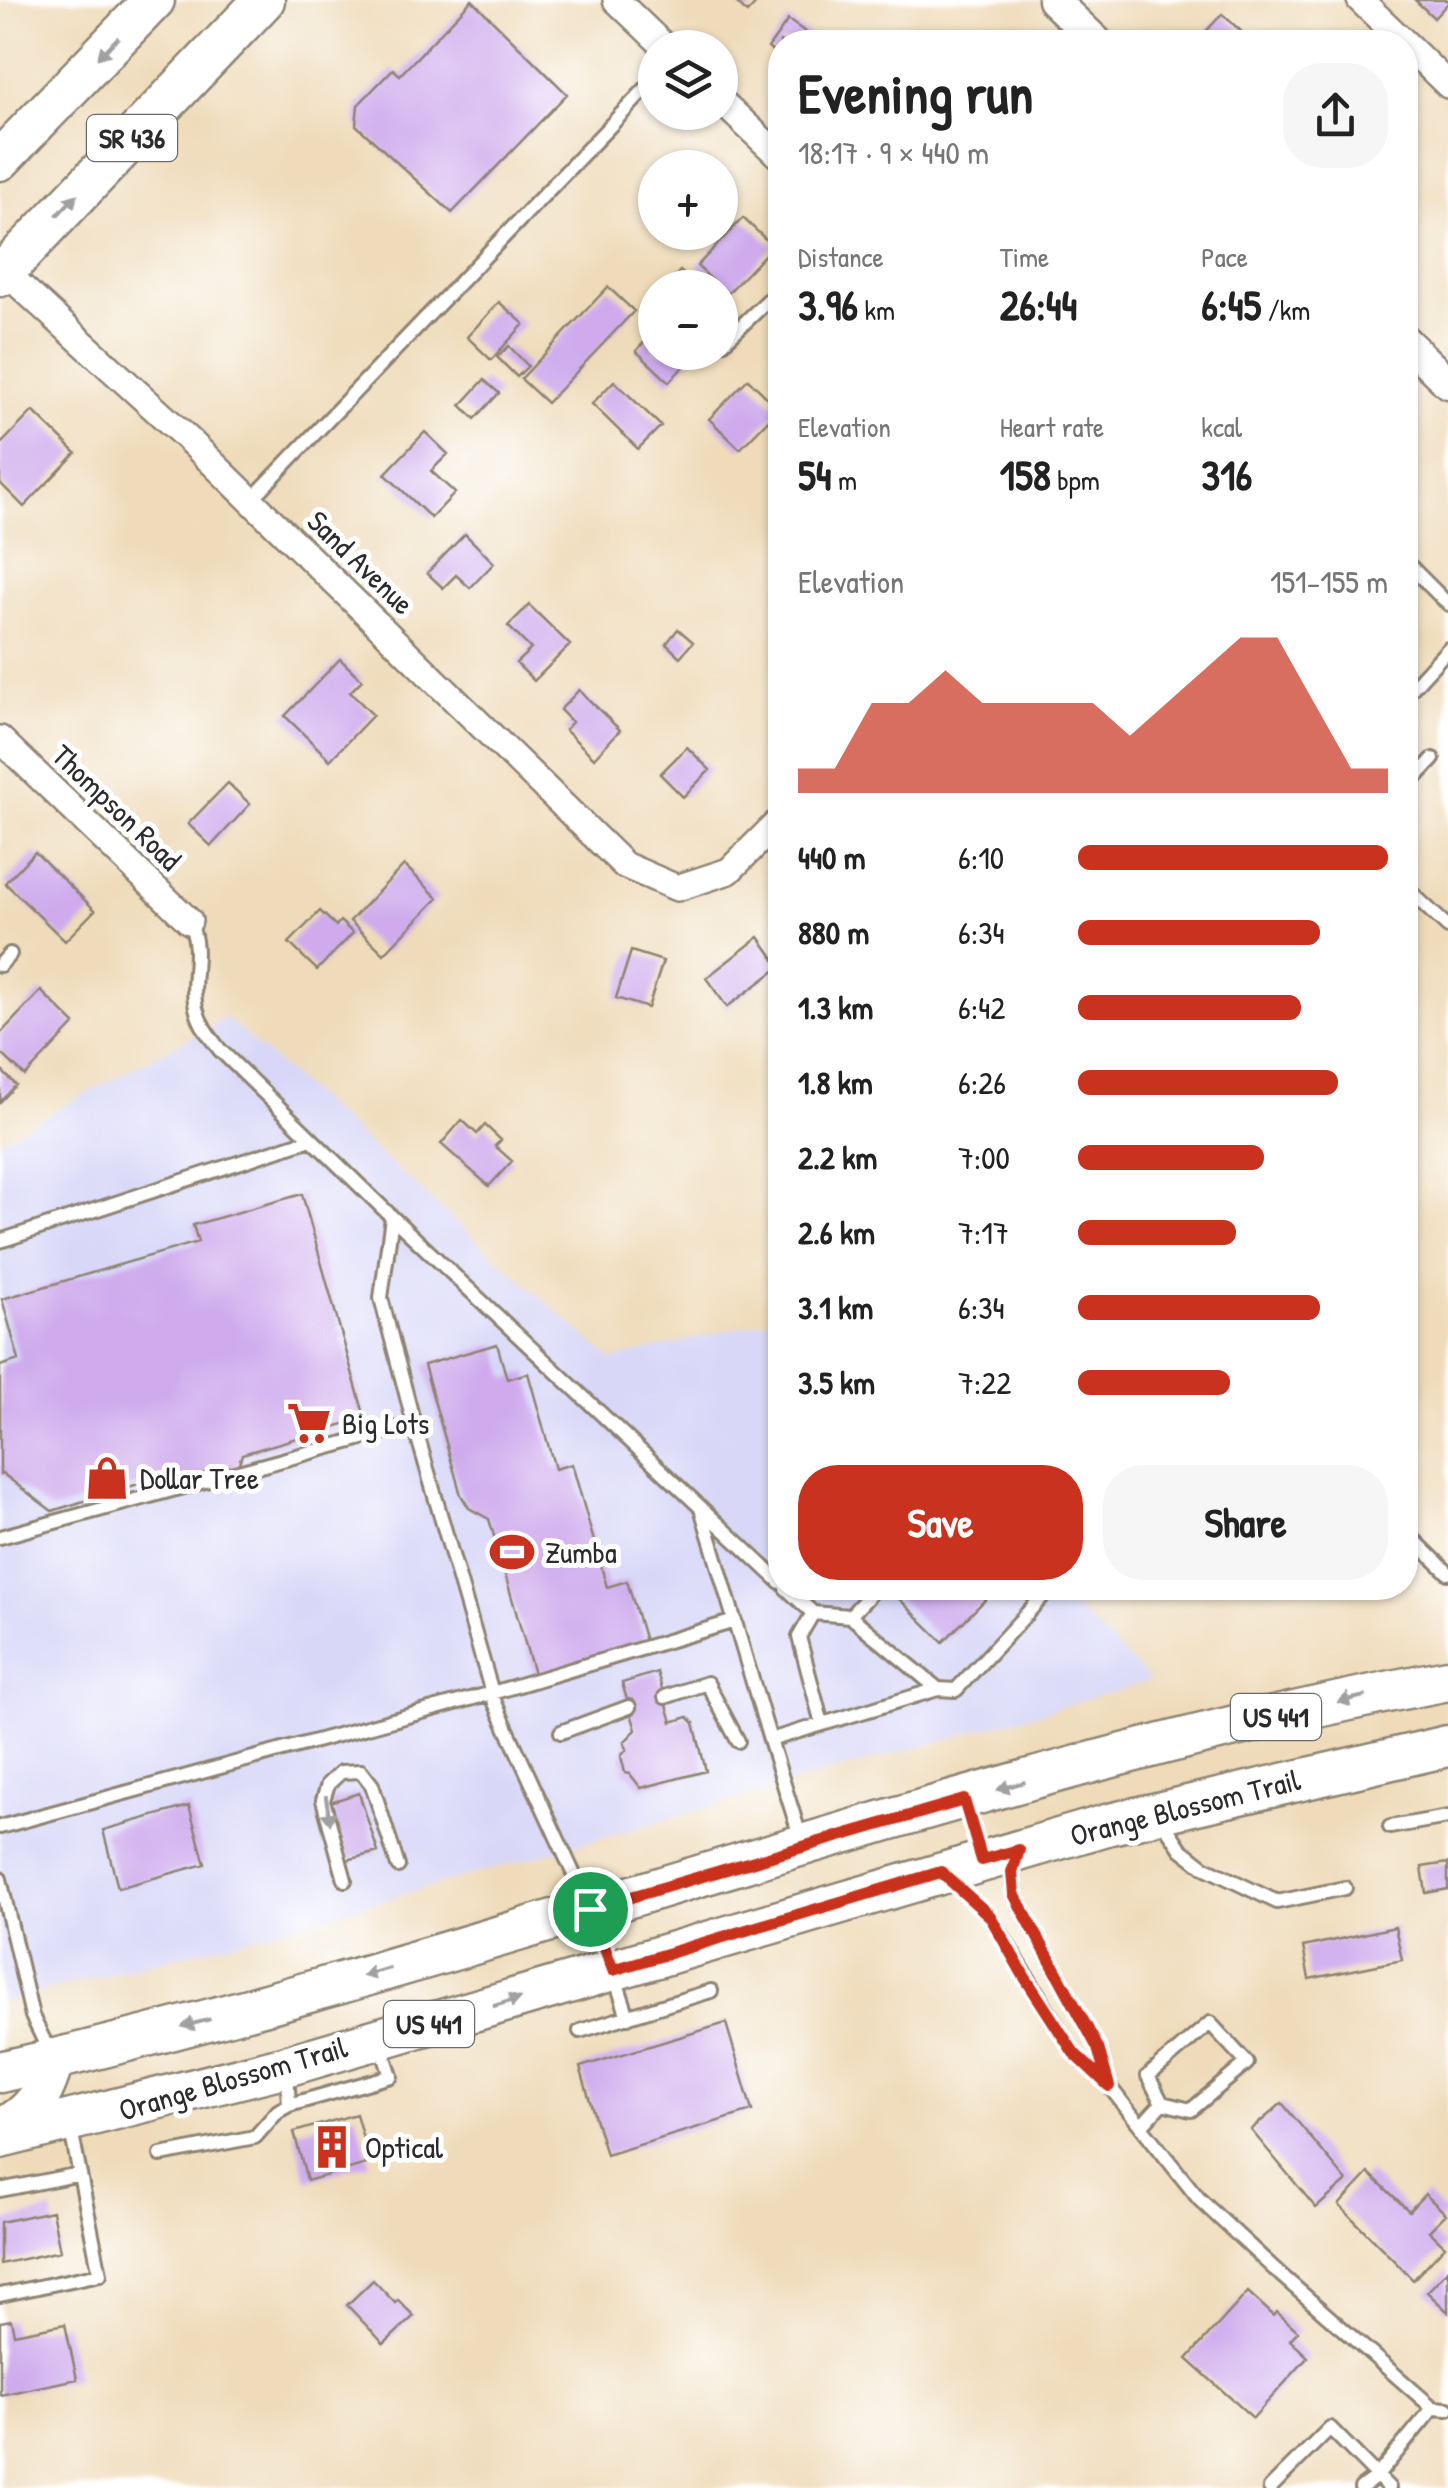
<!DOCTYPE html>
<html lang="en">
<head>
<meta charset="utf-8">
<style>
  body { margin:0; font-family:"Patrick Hand",sans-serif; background:#f6f6f6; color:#222; height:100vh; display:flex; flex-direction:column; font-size:38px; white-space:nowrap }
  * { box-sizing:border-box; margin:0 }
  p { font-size:32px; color:#767676 }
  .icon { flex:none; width:55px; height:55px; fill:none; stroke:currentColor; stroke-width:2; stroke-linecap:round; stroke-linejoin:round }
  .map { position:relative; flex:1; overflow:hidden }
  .sheet { position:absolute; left:768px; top:30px; width:650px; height:1570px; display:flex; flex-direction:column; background:#fff; border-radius:40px; box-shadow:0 2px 8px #0004 }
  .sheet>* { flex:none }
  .controls { position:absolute; left:638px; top:30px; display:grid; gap:20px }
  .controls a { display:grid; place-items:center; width:100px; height:100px; border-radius:50%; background:#fff; box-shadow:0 2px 8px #0004; font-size:50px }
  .pin { position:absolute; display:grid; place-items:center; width:85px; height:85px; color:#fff; margin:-42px; border:5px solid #fff; border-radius:50%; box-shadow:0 2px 10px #0007 }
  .round { display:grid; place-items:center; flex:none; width:105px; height:105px; border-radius:40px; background:#f6f6f6 }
  .headline { display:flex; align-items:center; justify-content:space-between; height:170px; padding:0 30px }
  h1 { font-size:55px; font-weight:700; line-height:75px }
  .metrics { display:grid; grid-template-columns:repeat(3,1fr); gap:15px; height:170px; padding:10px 30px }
  .metrics div { display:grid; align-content:center }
  .metrics b { font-size:42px; font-weight:700 }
  .metrics small { font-size:28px; font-weight:400 }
  .metrics p { font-size:28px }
  .chart { height:280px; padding:20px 30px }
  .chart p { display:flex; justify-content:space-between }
  .chart svg { width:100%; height:180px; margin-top:10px; fill:#c8321e; opacity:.7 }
  .action { display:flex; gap:20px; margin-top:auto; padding:20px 30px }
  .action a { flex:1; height:115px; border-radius:40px; background:#c8321e; color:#fff; font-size:40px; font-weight:700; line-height:115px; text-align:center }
  .action a+a { background:#f6f6f6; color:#222 }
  ul { padding:0 30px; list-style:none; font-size:32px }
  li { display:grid; grid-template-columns:160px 120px 1fr; align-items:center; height:75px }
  li i { height:25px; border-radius:12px; background:#c8321e }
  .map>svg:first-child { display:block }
  .built { fill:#d8d7f8 }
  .building { fill:#cfabed }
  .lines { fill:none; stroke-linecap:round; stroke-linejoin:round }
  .service-casing { stroke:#8d8372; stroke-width:18 }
  .minor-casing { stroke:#8d8372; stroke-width:30 }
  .tertiary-casing { stroke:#8d8372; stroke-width:35 }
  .primary-casing { stroke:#8d8372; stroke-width:45 }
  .service { stroke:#fff; stroke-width:12 }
  .minor { stroke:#fff; stroke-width:25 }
  .tertiary { stroke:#fff; stroke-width:30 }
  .primary { stroke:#fff; stroke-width:40 }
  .oneway { fill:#a0a0a0 }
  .route-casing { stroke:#fff; stroke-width:20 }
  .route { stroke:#c8321e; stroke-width:12 }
  .labels { text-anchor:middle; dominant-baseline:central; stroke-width:10; stroke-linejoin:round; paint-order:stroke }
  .shield { fill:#fff; stroke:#6b6b6b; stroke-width:2.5 }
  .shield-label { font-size:28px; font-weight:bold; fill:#2b2b2b }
  .street-label { font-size:30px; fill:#2b2b2b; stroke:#fff }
  .poi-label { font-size:30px; fill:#2b2b2b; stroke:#fff; text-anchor:start }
</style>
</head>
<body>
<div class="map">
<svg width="1448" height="2488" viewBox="0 0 1448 2488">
  <rect width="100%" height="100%" fill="#fff"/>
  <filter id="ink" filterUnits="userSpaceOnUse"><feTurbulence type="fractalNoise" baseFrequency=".01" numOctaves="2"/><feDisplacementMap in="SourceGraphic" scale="20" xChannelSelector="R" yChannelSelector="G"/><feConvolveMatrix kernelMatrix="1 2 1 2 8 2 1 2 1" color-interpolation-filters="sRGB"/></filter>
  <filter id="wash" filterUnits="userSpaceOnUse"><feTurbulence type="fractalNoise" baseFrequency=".0048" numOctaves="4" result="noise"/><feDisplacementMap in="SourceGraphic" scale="40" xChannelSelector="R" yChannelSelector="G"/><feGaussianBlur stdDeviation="2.25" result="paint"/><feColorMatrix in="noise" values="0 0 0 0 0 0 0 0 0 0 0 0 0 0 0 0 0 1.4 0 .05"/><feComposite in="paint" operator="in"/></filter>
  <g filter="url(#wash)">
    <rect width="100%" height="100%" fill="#efdbba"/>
    <path class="built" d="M226,1018L612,1360L777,1318L780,1321V1588H1054L1151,1681L300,1924L0,2003V1141Z"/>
    <g id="blocks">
      <path class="building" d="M472,0L567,94L452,213L356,125L358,105L393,69L400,75Z
        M734,0H759L747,13Z
        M1415,0H1448V3L1434,18Z
        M1222,14L1253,42H1204L1200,38Z
        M788,20L820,42H780V57L768,48Z
        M743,218L773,246L727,294L697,266Z
        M680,271L698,288H664Z
        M608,287L634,311L547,403L521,379Z
        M499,302L524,324L491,360L467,337Z
        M652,334L655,352H697L669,382L636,351Z
        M509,346L528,366L517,377L497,357Z
        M748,379L779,409L740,449L709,419Z
        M484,380L499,393L475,419L461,405Z
        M614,381L661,426L638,449L592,404Z
        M33,411L76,453L24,507L0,483V445Z
        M425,432L448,454L431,471L455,493L431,518L385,474Z
        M465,534L494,563L470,588L456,575L443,588L427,573Z
        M529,605L570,645L534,681L516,663L531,649L508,626Z
        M678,629L693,642L680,657L666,644Z
        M340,659L362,680L350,692L373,715L330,760L285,716Z
        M579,690L620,730L594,758L565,730L572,722L560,710Z
        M687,747L710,770L683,797L660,774Z
        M228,783L250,804L211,846L188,824Z
        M35,852L95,910L65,941L5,883Z
        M404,865L438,898L384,954L350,921Z
        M320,911L336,926L340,921L353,933L317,970L289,943Z
        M759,937L780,967L727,1007L706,978Z
        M631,951L663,961L648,1008L616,998Z
        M41,991L75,1024L25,1076L0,1052V1034Z
        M0,1069L16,1085L0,1102Z
        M462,1120L477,1134L485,1125L501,1140L495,1146L512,1161L489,1186L441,1144Z
        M302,1194L365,1418L242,1454L237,1469L158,1493L154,1479L52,1511L3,1474L0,1475V1366L19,1360L2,1299L198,1242L193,1225Z
        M497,1344L507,1379L528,1373L555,1469L572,1464L607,1587L627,1581L645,1641L534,1674L489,1519L469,1508L461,1495L424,1365Z
        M888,1588H997L943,1642Z
        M657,1672L672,1722L688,1717L694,1723L706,1771L641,1788L630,1774L625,1773L621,1756L627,1749L624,1742L636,1730L622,1683Z
        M359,1793L378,1852L347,1860L330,1802Z
        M189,1806L205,1864L118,1888L103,1830Z
        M1448,1863V1889L1426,1893L1422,1867Z
        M1395,1927L1402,1960L1309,1979L1303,1947Z
        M726,2023L752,2111L606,2155L580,2067Z
        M1282,2103L1347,2181L1316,2208L1251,2130Z
        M356,2114L370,2163L307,2181L294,2132Z
        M1369,2173L1409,2211L1425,2194L1446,2214L1429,2231L1445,2246L1413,2280L1339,2205Z
        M52,2211L60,2251L0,2264V2222Z
        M1448,2270V2312L1427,2292Z
        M373,2280L395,2303L398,2300L414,2316L384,2344L347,2305Z
        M1248,2292L1274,2316L1277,2312L1298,2331L1290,2340L1308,2357L1253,2418L1187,2359Z
        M11,2320L14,2334L65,2324L77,2379L0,2395V2322Z"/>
    </g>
  </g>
  <g filter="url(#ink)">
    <use href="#blocks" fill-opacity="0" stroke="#8d8372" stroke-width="2.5"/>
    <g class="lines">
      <g class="service-casing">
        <path id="service" d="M723,343L780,289
          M251,500L655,79
          M1405,561L1448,604
          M1405,696L1448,649
          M1405,789L1433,759
          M1405,887L1448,927
          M189,921C204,953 189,978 196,1008C200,1025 210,1037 220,1050L392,1217L780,1582
          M0,965L10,954
          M392,1217L381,1298L414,1424
          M0,1241L311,1139
          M701,1508L770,1740
          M1405,1531L1448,1573
          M0,1537L414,1424L495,1703L588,1905
          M786,1588L813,1613L850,1616L938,1689
          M813,1613L799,1637L822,1724
          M850,1616L876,1588
          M665,1697L707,1683L738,1741
          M561,1732L629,1707
          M1161,1819L1181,1849L1204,1867L1277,1902L1345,1888
          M0,1827L492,1693L735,1621
          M1390,1827L1448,1817
          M801,1839L770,1740L938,1689L956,1690L1043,1596L1035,1588
          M0,1879L32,2016L50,2053
          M345,1880L323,1800L328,1784L341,1772L361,1771L372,1785L398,1866
          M951,1880L990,1916L1074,2053L1109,2086L1098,2048L1014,1894L1012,1873L1016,1861
          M615,1977L628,2017
          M580,2031L711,1991
          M1109,2086L1199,2199L1281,2275L1433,2408L1448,2409
          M289,2105L391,2076L381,2045
          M1142,2125L1162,2103L1191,2110L1247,2063L1210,2023L1148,2076L1162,2103
          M161,2155L255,2137L278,2111L289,2105L287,2072
          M0,2190L80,2174
          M0,2295L100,2274L70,2125
          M1270,2488L1330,2428L1389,2488
          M1361,2488L1377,2476L1433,2408"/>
      </g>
      <g class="minor-casing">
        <path id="minor" d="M616,0L666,48
          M1360,0L1404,42
          M1405,43L1448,85
          M720,100L780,157
          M4,271L189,440L624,865L677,888L729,871L780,820
          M0,739L189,921"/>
      </g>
      <g class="tertiary-casing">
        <path id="tertiary" d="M1053,0L1097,42
          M1405,341L1448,383"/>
      </g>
      <g class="primary-casing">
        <path id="primary" d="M0,160L154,0
          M0,276L264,0
          M0,2072C488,1960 956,1773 1448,1680
          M0,2130C35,2112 43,2096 54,2059
          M0,2138L279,2068L1110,1824L1448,1746"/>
      </g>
      <use href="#service" class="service"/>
      <use href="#minor" class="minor"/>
      <use href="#tertiary" class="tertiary"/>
      <use href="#primary" class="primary"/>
    </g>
    <defs><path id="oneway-solid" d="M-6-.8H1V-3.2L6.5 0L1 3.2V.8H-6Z" transform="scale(2.5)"/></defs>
    <g class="oneway">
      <use href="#oneway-solid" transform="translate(108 48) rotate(134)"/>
      <use href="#oneway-solid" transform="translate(67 205) rotate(-46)"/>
      <use href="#oneway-solid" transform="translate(1352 1699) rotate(167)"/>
      <use href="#oneway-solid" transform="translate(1011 1786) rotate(164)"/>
      <use href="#oneway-solid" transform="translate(328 1810) rotate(81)"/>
      <use href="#oneway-solid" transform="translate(376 1972) rotate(164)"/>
      <use href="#oneway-solid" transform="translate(507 2002) rotate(-17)"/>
      <use href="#oneway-solid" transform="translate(196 2023) rotate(165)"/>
    </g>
  </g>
  <g class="lines" filter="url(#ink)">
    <g class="route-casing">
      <path id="route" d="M964,1800L982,1860L1019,1850L1012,1872L1014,1894L1098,2048L1109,2086L1074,2053L1024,1976L990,1916L941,1872L613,1970L590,1909Z"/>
    </g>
    <use href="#route" class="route"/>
  </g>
  <defs>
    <g id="supermarket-bare" transform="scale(3.45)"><path d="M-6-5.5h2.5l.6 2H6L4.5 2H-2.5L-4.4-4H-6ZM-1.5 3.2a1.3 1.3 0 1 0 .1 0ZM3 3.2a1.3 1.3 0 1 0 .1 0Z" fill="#c8321e" stroke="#fff" stroke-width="2.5" paint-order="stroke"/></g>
    <g id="shop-bare" transform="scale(3.45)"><path d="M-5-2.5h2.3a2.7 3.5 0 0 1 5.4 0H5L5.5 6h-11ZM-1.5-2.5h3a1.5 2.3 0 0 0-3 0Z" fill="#c8321e" stroke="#fff" stroke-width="2.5" paint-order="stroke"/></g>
    <g id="stadium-bare" transform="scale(3.45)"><path d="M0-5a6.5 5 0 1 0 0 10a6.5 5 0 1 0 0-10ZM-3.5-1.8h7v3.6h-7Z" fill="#c8321e" stroke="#fff" stroke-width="2.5" paint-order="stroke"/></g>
    <g id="building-bare" transform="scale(3.45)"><path d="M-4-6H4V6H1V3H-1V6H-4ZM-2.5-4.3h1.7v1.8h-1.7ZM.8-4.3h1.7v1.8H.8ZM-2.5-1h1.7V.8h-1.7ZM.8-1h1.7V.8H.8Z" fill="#c8321e" stroke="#fff" stroke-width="2.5" paint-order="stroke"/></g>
  </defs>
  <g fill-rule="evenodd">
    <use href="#supermarket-bare" x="309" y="1423"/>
    <use href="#shop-bare" x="107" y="1478"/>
    <use href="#stadium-bare" x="512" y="1552"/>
    <use href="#building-bare" x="332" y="2147"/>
  </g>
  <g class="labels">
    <g class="shield">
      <rect x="87" y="115" width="90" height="46" rx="8"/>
      <rect x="1231" y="1694" width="90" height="46" rx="8"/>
      <rect x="384" y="2001" width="90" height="46" rx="8"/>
    </g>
    <g class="shield-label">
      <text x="132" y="138">SR 436</text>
      <text x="1276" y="1717">US 441</text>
      <text x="429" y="2024">US 441</text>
    </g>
    <g class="street-label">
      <text transform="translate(361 562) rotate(44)">Sand Avenue</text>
      <text transform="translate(117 807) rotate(44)">Thompson Road</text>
      <text transform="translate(1185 1807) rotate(-14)">Orange Blossom Trail</text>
      <text transform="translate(233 2078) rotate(-16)">Orange Blossom Trail</text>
    </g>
    <g class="poi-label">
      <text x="342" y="1423">Big Lots</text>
      <text x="140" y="1478">Dollar Tree</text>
      <text x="545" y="1552">Zumba</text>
      <text x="365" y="2147">Optical</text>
    </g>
  </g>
</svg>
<div class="controls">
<a><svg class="icon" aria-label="layers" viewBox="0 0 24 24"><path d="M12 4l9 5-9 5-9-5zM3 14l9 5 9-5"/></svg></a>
<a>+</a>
<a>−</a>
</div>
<div class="pin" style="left:590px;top:1909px;background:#1e9e55"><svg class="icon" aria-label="arrive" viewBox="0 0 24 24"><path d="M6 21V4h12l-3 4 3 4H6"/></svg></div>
<section class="sheet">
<div class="headline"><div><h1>Evening run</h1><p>18:17 · 9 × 440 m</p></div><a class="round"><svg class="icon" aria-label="share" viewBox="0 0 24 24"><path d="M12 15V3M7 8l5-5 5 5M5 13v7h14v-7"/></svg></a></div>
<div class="metrics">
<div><p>Distance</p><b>3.96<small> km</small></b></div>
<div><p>Time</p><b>26:44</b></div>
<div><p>Pace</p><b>6:45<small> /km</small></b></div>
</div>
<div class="metrics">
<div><p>Elevation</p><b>54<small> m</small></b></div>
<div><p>Heart rate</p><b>158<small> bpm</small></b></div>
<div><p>kcal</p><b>316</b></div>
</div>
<div class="chart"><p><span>Elevation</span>151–155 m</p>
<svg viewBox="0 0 160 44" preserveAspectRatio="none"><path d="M0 44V38L10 38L20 22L30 22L40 14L50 22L60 22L70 22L80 22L90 30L100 22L110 14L120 6L130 6L140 22L150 38L160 38V44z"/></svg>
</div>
<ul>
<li><b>440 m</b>6:10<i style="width:100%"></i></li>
<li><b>880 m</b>6:34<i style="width:78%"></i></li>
<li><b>1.3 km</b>6:42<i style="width:72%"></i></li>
<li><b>1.8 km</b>6:26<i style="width:84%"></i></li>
<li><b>2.2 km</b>7:00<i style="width:60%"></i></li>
<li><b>2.6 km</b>7:17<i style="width:51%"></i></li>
<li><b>3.1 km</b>6:34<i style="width:78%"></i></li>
<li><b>3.5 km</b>7:22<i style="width:49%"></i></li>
</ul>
<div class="action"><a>Save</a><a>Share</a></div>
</section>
</div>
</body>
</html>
